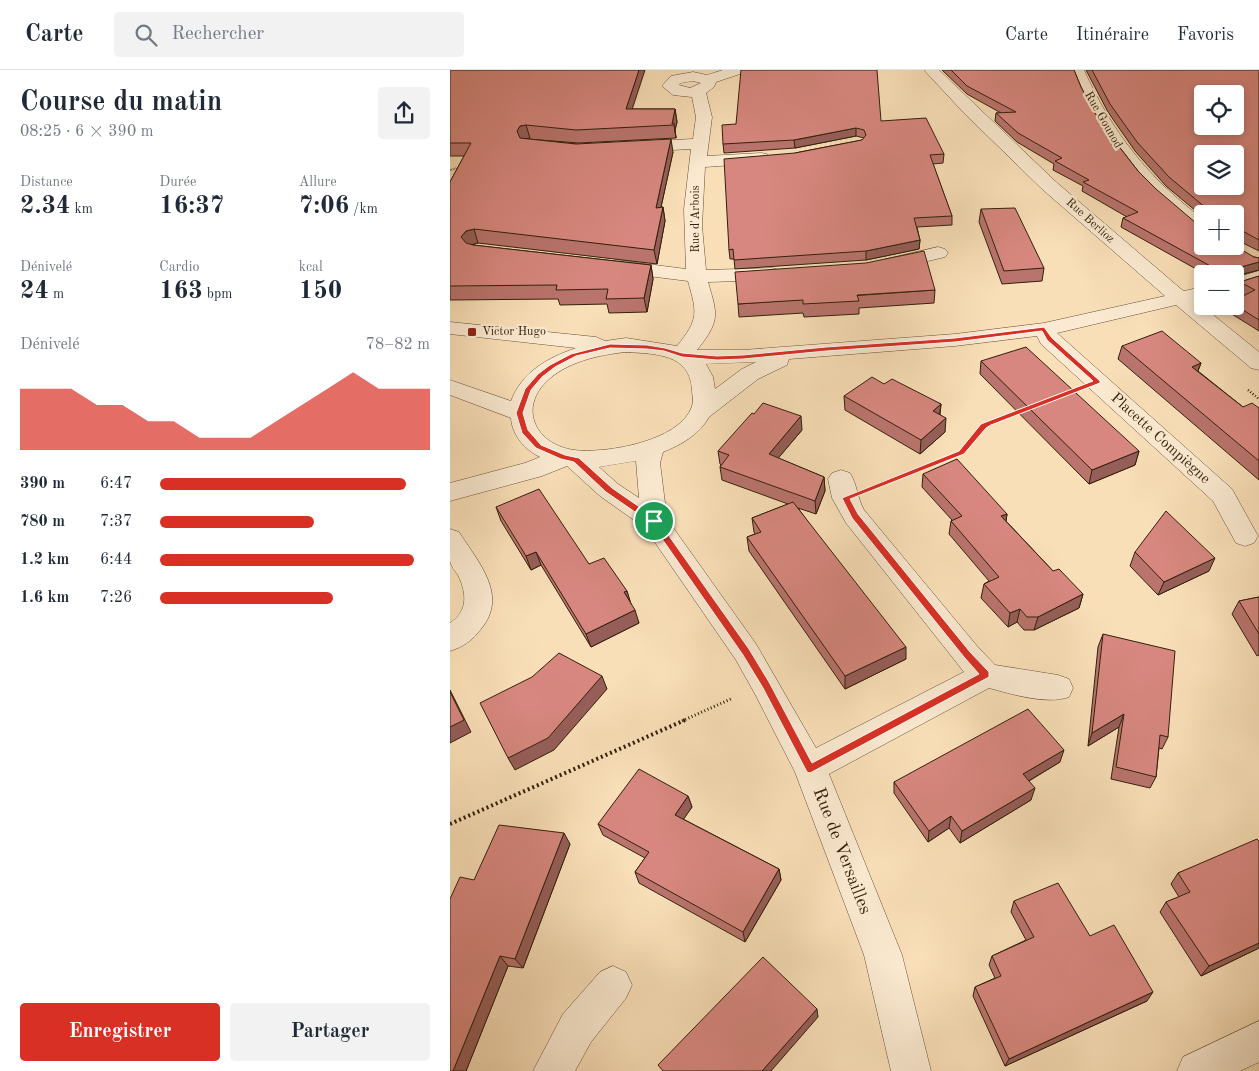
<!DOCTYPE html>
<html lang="fr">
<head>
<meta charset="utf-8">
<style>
  body { margin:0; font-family:"Old Standard TT",serif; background:#f2f2f3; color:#1f2937; height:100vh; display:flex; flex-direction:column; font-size:19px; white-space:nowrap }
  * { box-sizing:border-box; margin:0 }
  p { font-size:16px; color:#747a83 }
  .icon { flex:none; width:28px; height:28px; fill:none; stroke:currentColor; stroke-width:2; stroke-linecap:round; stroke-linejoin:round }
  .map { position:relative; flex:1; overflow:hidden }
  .side { display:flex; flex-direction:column; background:#fff; width:450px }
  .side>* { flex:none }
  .fabs { position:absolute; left:744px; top:15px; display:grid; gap:10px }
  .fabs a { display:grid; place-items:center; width:50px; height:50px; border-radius:5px; background:#fff; box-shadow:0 2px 8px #0003; font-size:25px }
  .pin { position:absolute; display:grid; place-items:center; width:42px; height:42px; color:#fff; margin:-21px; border:2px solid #fff; border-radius:50%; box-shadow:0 1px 5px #0007 }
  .round { display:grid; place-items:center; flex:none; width:52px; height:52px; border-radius:5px; background:#f2f2f3 }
  .headline { display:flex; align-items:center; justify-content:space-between; height:85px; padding:0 20px }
  h1 { font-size:28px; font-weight:700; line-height:38px }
  .stats { display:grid; grid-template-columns:repeat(3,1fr); gap:8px; height:85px; padding:5px 20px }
  .stats div { display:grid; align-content:center }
  .stats b { font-size:25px; font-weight:700 }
  .stats small { font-size:14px; font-weight:400 }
  .stats p { font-size:14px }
  .chart { height:140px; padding:10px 20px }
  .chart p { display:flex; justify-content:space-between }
  .chart svg { width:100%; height:90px; margin-top:5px; fill:#d93025; opacity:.7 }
  .primary-button { display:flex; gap:10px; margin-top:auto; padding:10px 20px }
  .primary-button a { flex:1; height:58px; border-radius:5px; background:#d93025; color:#fff; font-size:20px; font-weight:700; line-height:58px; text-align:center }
  .primary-button a+a { background:#f2f2f3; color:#1f2937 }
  ul { padding:0 20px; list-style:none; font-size:16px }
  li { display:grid; grid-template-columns:80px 60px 1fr; align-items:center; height:38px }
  li i { height:12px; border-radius:6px; background:#d93025 }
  header { display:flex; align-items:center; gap:30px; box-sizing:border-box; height:70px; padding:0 25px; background:#fff; border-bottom:1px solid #e0e1e3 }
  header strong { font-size:24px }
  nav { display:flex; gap:28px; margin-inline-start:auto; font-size:18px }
  .search { width:350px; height:45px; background:#f2f2f3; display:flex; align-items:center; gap:12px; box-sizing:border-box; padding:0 18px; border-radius:5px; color:#747a83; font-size:19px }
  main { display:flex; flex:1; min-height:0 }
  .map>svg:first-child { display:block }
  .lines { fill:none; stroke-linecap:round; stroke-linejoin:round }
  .minor-casing { stroke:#645036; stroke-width:1 }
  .path-far3 { stroke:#32200a; stroke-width:2; stroke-dasharray:0.5 1; stroke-linecap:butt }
  .path-far2 { stroke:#32200a; stroke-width:2.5; stroke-dasharray:1 2; stroke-linecap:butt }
  .path-far1 { stroke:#32200a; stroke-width:3; stroke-dasharray:1 2.5; stroke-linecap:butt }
  .path { stroke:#32200a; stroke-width:4; stroke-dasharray:2 3; stroke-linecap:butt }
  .minor { fill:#fbead1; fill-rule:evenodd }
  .wall { fill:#b9746d; stroke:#32200a }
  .shaded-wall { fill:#965e59; stroke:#32200a }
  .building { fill:#d7877f; stroke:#32200a; fill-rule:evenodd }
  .route { fill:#d93025; stroke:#fff; fill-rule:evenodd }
  .poi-dot { fill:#8f2418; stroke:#fbead1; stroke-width:2 }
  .labels { text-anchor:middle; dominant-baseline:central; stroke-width:4.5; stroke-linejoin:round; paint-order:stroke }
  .far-street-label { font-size:12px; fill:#32200a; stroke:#fbead1 }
  .far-poi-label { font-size:12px; fill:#32200a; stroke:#fbead1; text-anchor:start }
  .street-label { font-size:15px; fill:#32200a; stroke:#fbead1 }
  .near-street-label { font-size:18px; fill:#32200a; stroke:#fbead1 }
</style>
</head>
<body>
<header>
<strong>Carte</strong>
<div class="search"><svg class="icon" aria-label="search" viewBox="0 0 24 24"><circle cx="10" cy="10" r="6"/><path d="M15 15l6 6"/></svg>Rechercher</div>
<nav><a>Carte</a><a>Itinéraire</a><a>Favoris</a></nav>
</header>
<main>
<section class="side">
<div class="headline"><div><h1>Course du matin</h1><p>08:25 · 6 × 390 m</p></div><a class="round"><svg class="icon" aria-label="share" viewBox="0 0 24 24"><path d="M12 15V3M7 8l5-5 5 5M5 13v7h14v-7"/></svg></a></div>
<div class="stats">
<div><p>Distance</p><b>2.34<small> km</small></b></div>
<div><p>Durée</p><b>16:37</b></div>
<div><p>Allure</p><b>7:06<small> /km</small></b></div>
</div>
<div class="stats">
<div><p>Dénivelé</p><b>24<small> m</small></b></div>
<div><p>Cardio</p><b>163<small> bpm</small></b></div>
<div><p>kcal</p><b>150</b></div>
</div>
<div class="chart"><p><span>Dénivelé</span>78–82 m</p>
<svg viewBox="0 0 160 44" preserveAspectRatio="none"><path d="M0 44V14L10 14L20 14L30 22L40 22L50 30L60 30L70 38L80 38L90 38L100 30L110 22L120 14L130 6L140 14L150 14L160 14V44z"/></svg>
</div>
<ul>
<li><b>390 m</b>6:47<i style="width:91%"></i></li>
<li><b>780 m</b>7:37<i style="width:57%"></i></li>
<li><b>1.2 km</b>6:44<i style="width:94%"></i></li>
<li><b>1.6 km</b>7:26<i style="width:64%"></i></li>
</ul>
<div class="primary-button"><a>Enregistrer</a><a>Partager</a></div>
</section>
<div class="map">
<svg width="809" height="1001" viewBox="0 0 809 1001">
  <rect width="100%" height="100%" fill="#f9dfb8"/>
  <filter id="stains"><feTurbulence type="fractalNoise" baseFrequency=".004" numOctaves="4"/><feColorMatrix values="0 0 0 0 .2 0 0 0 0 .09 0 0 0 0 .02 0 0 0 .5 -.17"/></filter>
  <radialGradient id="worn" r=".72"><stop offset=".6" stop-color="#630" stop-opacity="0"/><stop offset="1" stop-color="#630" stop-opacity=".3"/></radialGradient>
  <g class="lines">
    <g class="minor-casing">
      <path id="minor" d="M273,0H295L293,3L266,12L264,17L256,23L262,47L257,86L311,83L317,84L319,88L317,92L311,93L255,97L252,156L256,200L322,198L329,200L332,204L329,208L322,210L258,212C268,246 270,251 247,280H293L505,264L594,253L715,226L592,119L514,43L474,0H489L605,111L731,219L734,221L752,217V229L746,231L809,282V300L801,298L726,235L607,263L782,419L808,466L804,473L795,476L786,473L763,431L591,274L587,266L505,276L339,289L337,295L308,309L259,347C250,364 231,375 213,382L210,393L217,449L306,574L366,678L514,602L396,453L382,428L378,409L382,403L391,400L400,403C407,414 407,427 414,440L527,576L545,595L608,605L619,609L623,618L619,627C597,635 561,624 539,618L379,704L452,885L481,1001H441L414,885L345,702L305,624L286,590L195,458L150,426L117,396L92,406L0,431V413L75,393L90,387C75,380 62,365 61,348L0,325V310L61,331C72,302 97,288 126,278L0,264V252L146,267L155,271L176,268L227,276C249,249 247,243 238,211L166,202L159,200L156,196L159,192L166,190L236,199L234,139L241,79L184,82L178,81L176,77L178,73L184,72L243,69L246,47L242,27L223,25L212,16L221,6L243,2L257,5ZM243,11L251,13L240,18L229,15L231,13ZM176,282C205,284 240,283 242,320C242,324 243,328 243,332C236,371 155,384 124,380C87,375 68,340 96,312C116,292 148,285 176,282ZM306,292L292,299L265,319L263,307L256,294ZM186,391L189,428L168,414L149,397Z
        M620,0H634C661,61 699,109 752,148V162L745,161C688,118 647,66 620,0Z
        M488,177L495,179L498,183L495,187L440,200L433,198L430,194L433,190Z
        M809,201V213L785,220V208Z
        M0,459L9,462C28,492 59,525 31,559C23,570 13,577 0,581V553C18,541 17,524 8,505C5,501 1,496 0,491C0,482 0,469 0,459Z
        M163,896L176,902L182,915L176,928L141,972L125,1001H83L113,944L150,902Z
        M809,951V992L790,1001H727L733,987Z"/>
    </g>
    <path class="path-far3" d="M0,100L11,97"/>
    <path class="path-far2" d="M798,320L809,329
      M515,378L533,356L570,341"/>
    <path class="path-far1" d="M425,416L511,383L516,377
      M232,651L283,628"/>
    <path class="path" d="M0,754L235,650"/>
    <use href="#minor" class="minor"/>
  </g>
  <path class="wall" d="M0,0L183,39H225L227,52L225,60L226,68L129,73L77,69L126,74L223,82L211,137H213L215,151L207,194L28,173L22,175L201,195L203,209L197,242L159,243L157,234L110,235L108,229L0,230V112L14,86H0Z
    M492,0H624L631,17L643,40L657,61L688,101L752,176L809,188V200L786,206L785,214V204H755L671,157L673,148L677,147L632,121L633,116L603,100L604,94L567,72L545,51L546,43H551L517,24Z
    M636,0H809V181L785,169V144H752V146L716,116L685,81L658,42Z
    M431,51L494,84L493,93L483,94L502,146V155L467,157L470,170L469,179L416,190L285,199L284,189H280L279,180L345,83L412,70L414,68L406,66L345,78L274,83L273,74L286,54Z
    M531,139L594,198L592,211L552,214L529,152Z
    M809,206V261L777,241L779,236H785V230L794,225L787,221L790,212Z
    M485,220L484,233L409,238V244L354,247L353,243L289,247L288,234Z
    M672,276L751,293L748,301L793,337L809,338V410L668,289Z
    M531,291L689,381L685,395L639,414L530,304Z
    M434,314L491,334L490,345L495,362L470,384L395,340L394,326Z
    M352,360L328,388L374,407L375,421L366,444L348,438L456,589L395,619L299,481L297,467L305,464L304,462L302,448L338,434L272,410L270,397L271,395L270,394L268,381Z
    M473,404L557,444L556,451L603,501L633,524L629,538L584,560H574L567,552L558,557L531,528L534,514L539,511L499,464L501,451L502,450L472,417Z
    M46,437L139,494L177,521L180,532L189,553L141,577L91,495L81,500L51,451Z
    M685,482L759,501L708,525L680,496Z
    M809,527V585L807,586L782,544L789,531Z
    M653,564L718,667L712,679L709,678L706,707L700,718L661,709L669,657L638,676L648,577Z
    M610,692L579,711L581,730L510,773L499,758L478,772L444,723V712Z
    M238,726L242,737L233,749L329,799L331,810L295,872L189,813L185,802L195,788L153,765L148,754Z
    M809,771V878L751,906L710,842L716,832L729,827L721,814L728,803Z
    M120,774L73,898L58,896L16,1001H0L24,810Z
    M564,831L640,866L697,931L555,996L523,926L525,917L545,908L539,895L542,886L576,870L561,842Z"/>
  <path class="shaded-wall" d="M189,0H195L178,52L176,39Z
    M225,39L227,52L225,60L226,68L224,55L222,54Z
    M76,55L80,68L74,69L70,74L67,61L70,56Z
    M406,58V66L345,78L344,70Z
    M221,69L223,82L208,151L206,138Z
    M213,137L215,151L207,194L204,180Z
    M24,159L28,173L20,175L16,181L11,167L16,161Z
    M789,159L786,168L785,169L787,160Z
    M470,170L469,179L416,190V181Z
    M809,192V200L785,206L787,198Z
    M201,195L203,209L197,242L194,228Z
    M751,293L746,306L742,297Z
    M491,334L489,348L483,341Z
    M351,346L352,360L320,398L319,384Z
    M496,348L495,362L470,384L471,370Z
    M689,381L685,395L639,414L642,400Z
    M374,407L375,421L366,444L365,431Z
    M557,444L555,457L551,446Z
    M86,482L91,495L81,500L76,486Z
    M765,488L759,501L708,525L714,512Z
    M177,521L181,534L174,522Z
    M633,524L629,538L584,560L588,547Z
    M570,539L567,552L558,557L560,543Z
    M185,540L189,553L141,577L136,564Z
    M456,577V589L395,619V606Z
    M152,606L157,619L104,680L65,700L58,688Z
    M0,620L21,662L0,673Z
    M674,644L669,657L638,676L642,663Z
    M614,680L610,692L570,716L573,704Z
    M585,718L581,730L510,773L512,761Z
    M238,726L242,737L229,756L225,745Z
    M501,746L499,758L478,772L479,761Z
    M114,763L120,774L73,898L65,889Z
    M329,799L331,810L295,872L293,862Z
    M809,873V878L751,906L759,896Z
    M50,886L58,896L16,1001H3Z
    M703,922L697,931L555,996L559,989Z
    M367,939L368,947L321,1001H312Z"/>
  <path class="building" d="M0,0H189L176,39H225L222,54L224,53V55L126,60L76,55L70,56L67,61L70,68L126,74L221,69L206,138L213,137L204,180L24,159L16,161L11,167L16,173L23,175L201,195L194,228L156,229L158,219L106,220L107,215L0,216V112L21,73H0Z
    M291,0H427L431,51L476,48L494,84L480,85L502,146L464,148L470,170L416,181L284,190L283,179L279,180L274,89L345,83L412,70L416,65L414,60L406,58L344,70L273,74L272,55L286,54Z
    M501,0H624L631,17L643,40L657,61L688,101L706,119L746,153L752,154V176H785L804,187L809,188V192L787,198L786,210L785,209V204H775L673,148L688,142L633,112L639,110L605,91L612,88L568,63L546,43L566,42L517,16Z
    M642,0H809V170L789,159L787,160L786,165H785V144H756V138L719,107L687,72L660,34ZM752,24H785V56H752ZM752,84H785V116H752Z
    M565,138L594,198L554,201L531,139Z
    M474,181L485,220L407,225L409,231L353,234V230L288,234L285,202L416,193Z
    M809,206V250L785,235V230L805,220L790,212Z
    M712,261L751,293L742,297L793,337L802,333L809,338V391L672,276Z
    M576,277L689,381L642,400L531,291Z
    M422,307L434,314L442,309L491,334L483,341L496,348L471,370L394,326Z
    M313,333L351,346L319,384L374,407L365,431L270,397L279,385L268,381L302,343L304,344Z
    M507,389L557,444L551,446L603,501L609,499L633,524L588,547H577L570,539L560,543L534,514L549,507L501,451L512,446L473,404Z
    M89,419L139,494L154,488L177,521L174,522L185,540L136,564L86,482L76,486L46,437Z
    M343,432L456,577L395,606L297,467L311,462L302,448Z
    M716,441L765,488L714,512L685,482Z
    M809,527V564L789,531Z
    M653,564L725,581L718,667L710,665L706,707L666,697L674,644L642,663Z
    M109,583L152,606L98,668L58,688L30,633L82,607Z
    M0,622L14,650L0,657Z
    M578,639L614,680L573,704L585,718L512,761L501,746L479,761L444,712Z
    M189,699L238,726L225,745L329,799L293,862L185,802L199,782L148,754Z
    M49,755L114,763L65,889L50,886L3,1001H0V829L10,807L24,810Z
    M807,769L809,771V873L759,896L716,832L740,822L728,803Z
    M608,813L640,866L664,855L703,922L559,989L525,917L551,906L542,886L584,867L564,831Z
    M313,887L367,939L312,1001H213L208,995Z"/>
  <path class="route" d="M594,257L602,268L650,311V313L541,355L536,358L514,384L400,429L408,444L520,582L539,602V607L360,703L357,702L313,618L293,585L201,453L156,422L124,392L111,389L86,378L72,363L66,343L75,319L88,304L100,295L121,284L160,274L197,275L215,278L232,283L267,286L293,285L376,277L505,268ZM592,261L597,270L643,311L536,352L531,354L509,381L392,428L402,448L514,587L529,604L362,693L319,612L299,579L207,449L162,418L129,388L115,385L91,375L78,360L73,343L81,320L92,307L105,297L126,286L160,278L197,279L214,281L232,287L267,290L293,289L376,281L505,272Z"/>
  <rect class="poi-dot" x="17" y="257" width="10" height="10" rx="2.5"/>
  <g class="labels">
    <g class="far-street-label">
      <text transform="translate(653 50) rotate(60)">Rue Gounod</text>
      <text transform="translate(246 149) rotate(-90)">Rue d'Arbois</text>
      <text transform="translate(640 151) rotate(42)">Rue Berlioz</text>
    </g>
    <g class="far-poi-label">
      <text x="32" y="262">Victor Hugo</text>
    </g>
    <g class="street-label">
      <text transform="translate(710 369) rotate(42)">Placette Compiègne</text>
    </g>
    <g class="near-street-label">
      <text transform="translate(392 781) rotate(69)">Rue de Versailles</text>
    </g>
  </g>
  <rect width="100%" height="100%" filter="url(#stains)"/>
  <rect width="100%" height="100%" fill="url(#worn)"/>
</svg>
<div class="fabs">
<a><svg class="icon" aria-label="locate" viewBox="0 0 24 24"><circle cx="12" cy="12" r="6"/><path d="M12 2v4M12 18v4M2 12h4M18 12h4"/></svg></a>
<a><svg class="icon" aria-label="layers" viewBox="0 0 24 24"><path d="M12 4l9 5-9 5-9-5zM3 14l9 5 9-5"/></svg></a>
<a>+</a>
<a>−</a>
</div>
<div class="pin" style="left:204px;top:451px;background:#1e9e55"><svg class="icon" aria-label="arrive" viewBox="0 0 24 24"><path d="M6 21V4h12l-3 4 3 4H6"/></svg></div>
</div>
</main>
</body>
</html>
